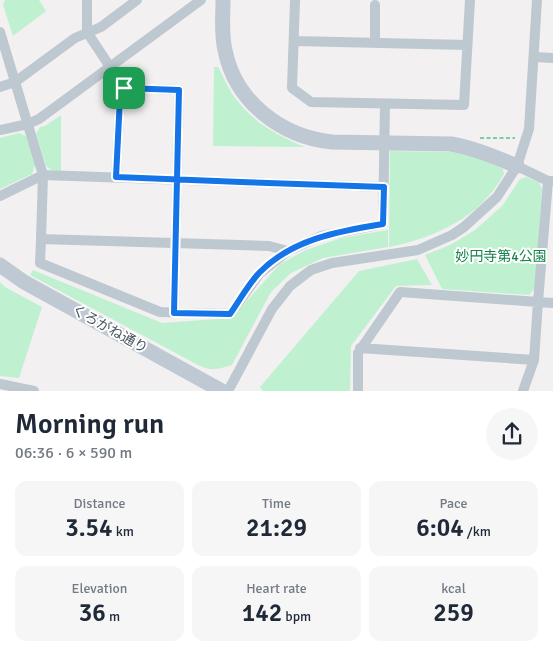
<!DOCTYPE html>
<html lang="en">
<head>
<meta charset="utf-8">
<style>
  body { margin:0; font-family:Signika,"Noto Sans JP",sans-serif; background:#f6f6f7; color:#1f2937; height:100vh; display:flex; flex-direction:column; font-size:19px; white-space:nowrap }
  * { box-sizing:border-box; margin:0 }
  p { font-size:16px; color:#747a83 }
  .icon { flex:none; width:28px; height:28px; fill:none; stroke:currentColor; stroke-width:2; stroke-linecap:round; stroke-linejoin:round }
  .map { position:relative; height:391px; overflow:hidden }
  .sheet { display:flex; flex-direction:column; background:#fff; flex:1 }
  .sheet>* { flex:none }
  .pin { position:absolute; display:grid; place-items:center; width:42px; height:42px; color:#fff; margin:-21px; border-radius:10px; box-shadow:0 2px 8px #0006 }
  .round { display:grid; place-items:center; flex:none; width:52px; height:52px; border-radius:26px; background:#f6f6f7 }
  .summary { display:flex; align-items:center; justify-content:space-between; height:85px; padding:0 15px }
  h1 { font-size:28px; font-weight:600; line-height:38px }
  .stats { display:grid; grid-template-columns:repeat(3,1fr); gap:8px; height:85px; padding:5px 15px }
  .stats div { display:grid; align-content:center; border-radius:12px; background:#f6f6f7; text-align:center }
  .stats b { font-size:25px; font-weight:600 }
  .stats small { font-size:14px; font-weight:400 }
  .stats p { font-size:14px }
  .map>svg:first-child { display:block }
  .green { fill:#bff1d1 }
  .lines { fill:none; stroke-linecap:round; stroke-linejoin:round }
  .path { stroke:#76d0a2; stroke-width:2; stroke-dasharray:4 2.5; stroke-linecap:butt }
  .street { stroke:#bec8d0; stroke-width:10 }
  .secondary { stroke:#bec9d4; stroke-width:15 }
  .route-casing { stroke:#fff; stroke-width:10 }
  .route { stroke:#1575e8; stroke-width:6 }
  .labels { text-anchor:middle; dominant-baseline:central; stroke-width:4; stroke-linejoin:round; paint-order:stroke }
  .park-label { font-size:14px; fill:#15834a; stroke:#fff }
  .street-label { font-size:14px; fill:#48545f; stroke:#fff }
</style>
</head>
<body>
<div class="map">
<svg width="553" height="391" viewBox="0 0 553 391">
  <rect width="100%" height="100%" fill="#f3f0f1"/>
  <path class="green" d="M5,0H39L46,11L13,36L3,5Z
    M214,67H218C223,76 227,86 233,95C253,123 275,134 305,147L213,146Z
    M61,115V171L51,170L46,166L36,134L40,127L45,126Z
    M19,133L26,136L35,165L32,174L0,189V138Z
    M390,151L452,152L479,158L503,169L504,174C481,217 435,238 389,247Z
    M526,177L539,182L542,189L535,288L529,295L442,289L425,255L450,245L475,230L502,206L520,179Z
    M388,230V247L323,258L291,273L271,292L232,365C207,373 206,369 183,357L30,275L33,270L162,323L231,318L280,264L306,250L341,238Z
    M417,259L432,285L396,286L351,346L350,391H263L260,387L359,271Z
    M0,282L5,287L42,307L19,378L0,376Z"/>
  <g class="lines">
    <path class="path" d="M480,138H515"/>
    <path class="street" d="M87,0V32L124,88L120,98L116,177
      M295,0L292,88L311,102L464,105L470,0
      M375,5V43
      M0,32L43,175L41,239L269,246L288,251L321,236L383,224L385,104
      M294,41L467,45
      M535,57L553,58
      M0,87L15,82L75,38L101,27L137,0
      M124,88L179,90L174,313
      M0,130L28,124L39,119L201,0
      M517,166L548,181H553
      M548,181L538,302L553,303
      M0,196L43,175L384,187
      M41,239L40,263L160,312L230,314L260,273L288,251
      M360,348L534,360
      M0,384L34,391
      M228,391L272,309L290,286L311,270L332,263L418,250L452,235L464,227L497,197L517,166L529,129L537,0
      M358,391V353L400,292L538,302L534,360L523,391"/>
    <path class="secondary" d="M223,0C223,17 221,34 225,50C235,102 282,137 332,142L451,144C474,148 495,157 517,166
      M0,265L24,282L222,391"/>
  </g>
  <g class="lines">
    <g class="route-casing">
      <path id="route" d="M124,88L179,90L174,313L230,314C239,301 248,285 259,273C292,239 339,231 383,224L384,187C295,184 205,181 116,177L120,98L124,88"/>
    </g>
    <use href="#route" class="route"/>
  </g>
  <g class="labels">
    <g class="park-label">
      <text x="501" y="256">妙円寺第4公園</text>
    </g>
    <g class="street-label">
      <text transform="translate(110 329) rotate(29)">くろがね通り</text>
    </g>
  </g>
</svg>
<div class="pin" style="left:124px;top:88px;background:#1e9e55"><svg class="icon" aria-label="arrive" viewBox="0 0 24 24"><path d="M6 21V4h12l-3 4 3 4H6"/></svg></div>
</div>
<section class="sheet">
<div class="summary"><div><h1>Morning run</h1><p>06:36 · 6 × 590 m</p></div><a class="round"><svg class="icon" aria-label="share" viewBox="0 0 24 24"><path d="M12 15V3M7 8l5-5 5 5M5 13v7h14v-7"/></svg></a></div>
<div class="stats">
<div><p>Distance</p><b>3.54<small> km</small></b></div>
<div><p>Time</p><b>21:29</b></div>
<div><p>Pace</p><b>6:04<small> /km</small></b></div>
</div>
<div class="stats">
<div><p>Elevation</p><b>36<small> m</small></b></div>
<div><p>Heart rate</p><b>142<small> bpm</small></b></div>
<div><p>kcal</p><b>259</b></div>
</div>
</section>
</body>
</html>
